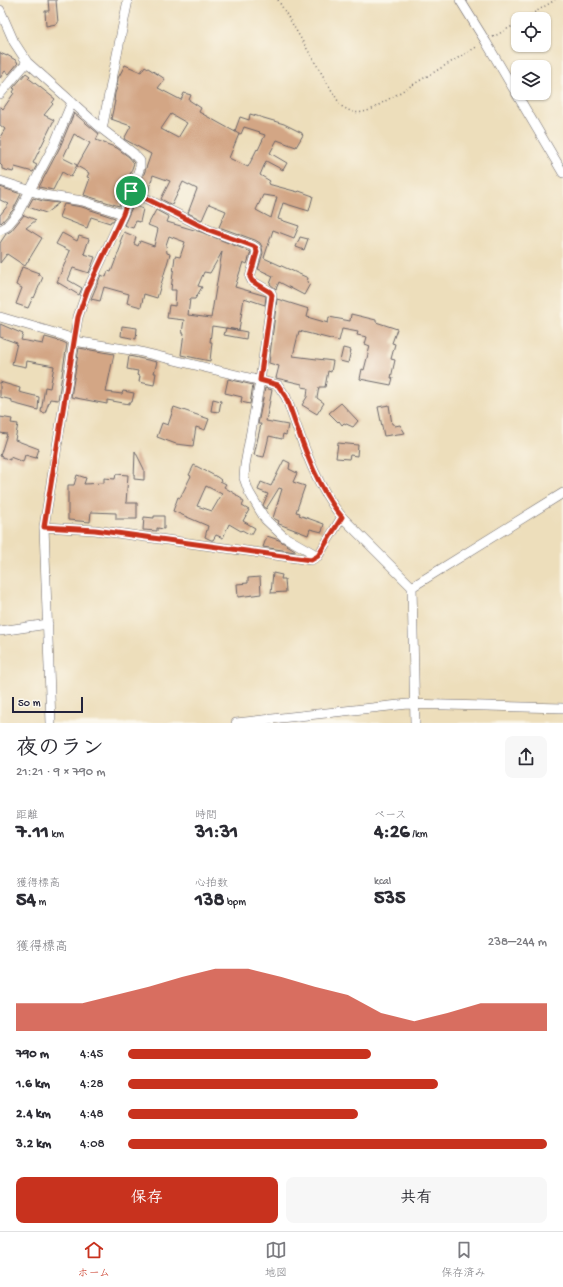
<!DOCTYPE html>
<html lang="ja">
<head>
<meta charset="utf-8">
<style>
  body { margin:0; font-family:"Gochi Hand","Klee One",sans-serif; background:#f7f7f7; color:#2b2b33; height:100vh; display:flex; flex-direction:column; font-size:15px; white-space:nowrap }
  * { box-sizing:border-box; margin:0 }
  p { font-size:13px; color:#7c7c81 }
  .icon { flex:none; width:22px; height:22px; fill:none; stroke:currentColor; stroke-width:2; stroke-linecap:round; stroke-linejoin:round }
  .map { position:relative; height:723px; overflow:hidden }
  .panel { display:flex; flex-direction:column; background:#fff; flex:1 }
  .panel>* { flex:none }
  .tools { position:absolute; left:511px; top:12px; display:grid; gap:8px }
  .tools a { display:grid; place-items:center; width:40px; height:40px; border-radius:8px; background:#fff; box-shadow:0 1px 3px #0004; font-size:20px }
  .scale { position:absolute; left:12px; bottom:10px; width:71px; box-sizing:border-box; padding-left:4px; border:2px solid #22223b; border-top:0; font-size:11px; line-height:14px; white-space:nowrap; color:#22223b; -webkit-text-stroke:3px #fbf7ec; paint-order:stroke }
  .pin { position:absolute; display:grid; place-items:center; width:34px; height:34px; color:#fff; margin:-17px; border:2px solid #fff; border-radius:50%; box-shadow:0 1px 4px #0007 }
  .round { display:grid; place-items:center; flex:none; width:42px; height:42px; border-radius:8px; background:#f7f7f7 }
  .overview { display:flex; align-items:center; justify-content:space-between; height:68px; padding:0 16px }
  h1 { font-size:22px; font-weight:800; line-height:30px }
  .stats { display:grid; grid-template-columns:repeat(3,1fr); gap:6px; height:68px; padding:4px 16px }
  .stats div { display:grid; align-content:center }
  .stats b { font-size:20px; font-weight:800 }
  .stats small { font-size:11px; font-weight:400 }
  .stats p { font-size:11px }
  .chart { height:112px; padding:8px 16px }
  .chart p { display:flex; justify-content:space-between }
  .chart svg { width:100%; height:72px; margin-top:4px; fill:#c8321e; opacity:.7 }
  .button { display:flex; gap:8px; margin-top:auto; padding:8px 16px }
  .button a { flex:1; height:46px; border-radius:8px; background:#c8321e; color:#fff; font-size:16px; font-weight:800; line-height:46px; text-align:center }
  .button a+a { background:#f7f7f7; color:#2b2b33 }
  ul { padding:0 16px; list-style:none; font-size:13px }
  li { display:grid; grid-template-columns:64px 48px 1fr; align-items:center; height:30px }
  li i { height:10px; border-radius:5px; background:#c8321e }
  .tab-bar { display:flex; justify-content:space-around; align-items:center; height:56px; border-top:1px solid #e1e1e2; background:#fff; font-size:11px; color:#7c7c81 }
  .tab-bar a { display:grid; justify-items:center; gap:2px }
  .tab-bar .selected { color:#c8321e }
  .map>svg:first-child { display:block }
  .building { fill:#d3a685; fill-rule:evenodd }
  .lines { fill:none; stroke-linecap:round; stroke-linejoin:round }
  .minor-casing { stroke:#696468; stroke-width:10 }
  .path { stroke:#696468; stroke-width:1.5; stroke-dasharray:1 3; stroke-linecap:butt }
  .minor { stroke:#fff; stroke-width:9 }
  .route-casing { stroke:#fff; stroke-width:8 }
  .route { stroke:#c8321e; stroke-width:5 }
</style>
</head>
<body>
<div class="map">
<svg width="563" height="723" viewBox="0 0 563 723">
  <rect width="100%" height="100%" fill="#fbf7ec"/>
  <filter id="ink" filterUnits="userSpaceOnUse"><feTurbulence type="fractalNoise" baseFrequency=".025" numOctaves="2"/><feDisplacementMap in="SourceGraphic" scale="8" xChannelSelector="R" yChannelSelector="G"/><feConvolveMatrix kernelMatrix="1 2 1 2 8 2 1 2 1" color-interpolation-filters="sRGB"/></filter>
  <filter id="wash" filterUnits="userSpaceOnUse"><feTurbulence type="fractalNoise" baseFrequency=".012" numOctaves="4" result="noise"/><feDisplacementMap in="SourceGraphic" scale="16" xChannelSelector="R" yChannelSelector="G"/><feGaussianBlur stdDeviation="0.9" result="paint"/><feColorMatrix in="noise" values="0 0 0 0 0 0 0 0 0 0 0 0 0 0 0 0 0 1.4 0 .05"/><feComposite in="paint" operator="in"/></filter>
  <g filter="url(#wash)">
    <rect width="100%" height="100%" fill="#eddebb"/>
    <g id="blocks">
      <path class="building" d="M48,0H56L58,23H56V24L46,26L45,11H49Z
        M0,53L7,56V55L17,61V62L18,63L9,74L5,71L0,78Z
        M125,65L141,72L145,66L165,79L158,88L181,100L184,93L191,95L189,100L201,108L199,112L239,134L229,158L248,167L257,149L258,150L265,135L259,133L260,132L244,127L241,134L235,131L240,117L249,120L250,114L284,124L302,133V134L303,135L296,147L277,140L270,153L287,163L283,170L266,161L260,175L270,181L268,184L298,192L299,191L313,196L309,211L283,203L278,219L299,226L294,238L273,230L264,258L308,278L307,282L310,284L304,295L279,282L276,289L270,284L273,276L258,269L263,253L262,247L260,243L255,240L219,227L226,211L209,204L202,220L188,213L197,189L183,182L172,205L161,199L170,181L153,175L148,192L139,188L151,154L124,139L131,126L111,119L115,101H114L115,93L118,85H117L118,78ZM171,114L187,123L178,138L161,129ZM263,195L277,197L271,218L256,210Z
        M26,73L30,76L28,78L31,80L55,99L52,103L53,104L44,115L54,120L33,163L37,165L33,172L15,167L13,172L2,169V166L0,164V137L5,129L0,125V106L3,109L14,93L13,92L15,89L13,88Z
        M74,113L99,134L96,140L117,148L129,157L134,163L119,206L84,195L90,178L87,177L89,173L77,166L90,143L74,134L63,158L77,165L71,177L62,172L53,190L39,187L60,147Z
        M0,187L21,194L13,210L1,223L0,222V215L9,204L0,200Z
        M33,198L43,201L59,203L46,213L28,207Z
        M64,204L82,207L115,218L113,221H111L110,223L91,217L87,228L59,217Z
        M133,205L143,209L140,222L136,221L133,228L124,225Z
        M156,210L169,217L167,222L201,232L251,252L247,264L243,262L235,287L266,296L265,305L244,298L239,330L212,326L210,342H212L210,361L181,355L184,333H182L184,320L167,318L169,305L175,306L176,290H171L175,256L180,257L185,242L169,236L166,245L167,253L170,254L157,298L144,294L141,307L127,303L129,294L104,287L100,301L91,299L101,275L106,277L108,271L111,272L122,243L120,242L124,232L136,237L134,244L138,246L140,241L154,246L158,229L148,225ZM222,252L211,318L188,315L190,299H195L202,287L198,286L204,272L210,273Z
        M24,215L36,220L26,228L42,238L25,266L7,254L0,263V243L6,234L11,231Z
        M62,233L77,241L79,236L89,239L84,254L95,257L89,273L73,268L68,280L82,288L79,295L57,282L70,251L56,244Z
        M300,237L308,239L304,250L296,247Z
        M22,267L39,273L38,274L43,277L34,298L33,297L28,308L16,304L22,288L16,285Z
        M277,299L309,309L307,317L328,323L329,317L350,321L351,314L376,320V322L397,329L392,343L395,344L391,359L395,360L391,378H393L391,385L360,379L362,369L364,370L370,346L365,344L367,337L357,335L358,332L342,329L339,341L299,331L293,356L333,361L331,372L328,371L325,387H319L317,398L324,403L317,414L302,405L307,397L308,388L302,387V384L276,378L279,366L269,363Z
        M0,324L23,334L21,340L43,344L45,337L63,342L67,344L58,400L50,399L45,413L41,412L45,387L50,388L54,366L27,361L26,367L12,364L17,343L0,337Z
        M122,326L137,328L136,339L121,336Z
        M226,328L247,332L246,339L224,335Z
        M79,348L114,354L106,392L122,394L123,391L134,393L132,402H129V404L107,400V404L71,397Z
        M343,348L351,350L348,363L340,361Z
        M129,356L157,362L154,373H156L154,385L139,382L140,376L137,375L138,371L127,369Z
        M228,379L253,385L250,404L241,402L242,397L225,393Z
        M0,382L20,388L19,392L39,397L38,410L12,403V400L0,397Z
        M265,388L272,390L266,421L288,425L286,435L283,434L282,439L269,436L264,457L254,455L261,424H258Z
        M213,399L221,401L219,412L211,411Z
        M341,403L358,421L353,427L344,423L342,425L339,421L338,422L329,413Z
        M389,405L392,424H394L395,426L400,425L405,433L384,436L378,407Z
        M174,407L209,419L205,430L196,427L193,446L176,444L157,437L162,423L168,425Z
        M0,417L12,419L11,423L18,424L15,440L39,449L36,458L25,455L23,462L10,457V460L0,456L7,434L0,433Z
        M338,443L358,445L357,456L350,455L349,459L336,458Z
        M135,451L144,469V480L134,479Z
        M284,460L290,463L289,469L297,473L293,482L305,486L296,512L300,513L299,515L324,524L322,532L310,529L308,535L279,524L278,523L279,521L273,518L282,489L279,488L266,509L263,505L268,494L258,490L261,482L271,486Z
        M194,465L217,477L221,480L220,481L226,484L224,487L237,495V496L242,499V501L244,502L242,506L249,510L243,521L255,528L252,534H249L242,530L241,531L229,524L223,538L216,535L213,540H211L205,537L208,526L173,511L178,497L180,498L191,476L189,475ZM206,486L222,494L212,511L197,506Z
        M116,474L128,475L126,503H137V519H116V513L91,512L90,522L68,520V485H74L77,475L86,478L84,484L104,483V478L115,479Z
        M154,516H164V529L157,528V531L143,530L144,517L154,518Z
        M267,536L279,540L295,550V552L263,547Z
        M273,573L282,575L281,579H285L286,592L271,593Z
        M260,577L261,594L238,597L237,584L248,583V578Z"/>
    </g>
  </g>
  <g filter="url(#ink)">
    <use href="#blocks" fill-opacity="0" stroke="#696468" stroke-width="1"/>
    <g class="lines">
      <g class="minor-casing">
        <path id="minor" d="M460,0L486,42L563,173
          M0,10L14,42L27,62L102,129L133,153L140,161V167L123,214L87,291L78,317L74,341L44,527L51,723
          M0,94L27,62
          M102,129L128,0
          M0,181L44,195L83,201L123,214
          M131,191L209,230L253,246L256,248L257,252L250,277L252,281L271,292L272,295L260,381L245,465L244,478L249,492L265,519L283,536L318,556
          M0,230L6,227L18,213L54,145L72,102
          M0,317L65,336L74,341L137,351L278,385L286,397C301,437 314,484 342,517L412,587L415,723
          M44,527L95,530L311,560L318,556L342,517
          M412,587L563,493
          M0,631L48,624
          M236,723L408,704L563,708"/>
      </g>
      <path class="path" d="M278,0L341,106C353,113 358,115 372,109L478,46
        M524,19L555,0
        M493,37L518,23"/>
      <use href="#minor" class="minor"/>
    </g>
  </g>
  <g class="lines" filter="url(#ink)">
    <g class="route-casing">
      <path id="route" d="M131,191L209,230L253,246L256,248L257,252L250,277L252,281L270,292L272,295L260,380L278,385L286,397C301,437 314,484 342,517L318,556L311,560L95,530L44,527L78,317L87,291L123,214Z"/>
    </g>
    <use href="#route" class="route"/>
  </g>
</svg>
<div class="tools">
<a><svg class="icon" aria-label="locate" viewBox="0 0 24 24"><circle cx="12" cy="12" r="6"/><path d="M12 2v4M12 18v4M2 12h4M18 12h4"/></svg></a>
<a><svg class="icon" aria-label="layers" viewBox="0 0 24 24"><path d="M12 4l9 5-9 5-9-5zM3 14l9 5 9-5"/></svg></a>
</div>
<div class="scale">50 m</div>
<div class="pin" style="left:131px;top:191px;background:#1e9e55"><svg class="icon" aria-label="arrive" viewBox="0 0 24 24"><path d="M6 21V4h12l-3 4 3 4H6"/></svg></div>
</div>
<section class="panel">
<div class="overview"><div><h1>夜のラン</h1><p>21:21 · 9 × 790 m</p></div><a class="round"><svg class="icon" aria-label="share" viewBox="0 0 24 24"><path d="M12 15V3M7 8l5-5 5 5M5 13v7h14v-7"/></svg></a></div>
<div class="stats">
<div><p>距離</p><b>7.11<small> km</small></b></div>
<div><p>時間</p><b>31:31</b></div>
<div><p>ペース</p><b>4:26<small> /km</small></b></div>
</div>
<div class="stats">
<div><p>獲得標高</p><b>54<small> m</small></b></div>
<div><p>心拍数</p><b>138<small> bpm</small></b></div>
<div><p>kcal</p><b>535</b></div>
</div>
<div class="chart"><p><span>獲得標高</span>238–244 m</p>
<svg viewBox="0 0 160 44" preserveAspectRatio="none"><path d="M0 44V27L10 27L20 27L30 22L40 17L50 11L60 6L70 6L80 11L90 17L100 22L110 33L120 38L130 33L140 27L150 27L160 27V44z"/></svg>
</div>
<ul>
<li><b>790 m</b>4:45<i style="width:58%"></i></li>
<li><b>1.6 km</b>4:28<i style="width:74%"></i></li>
<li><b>2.4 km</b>4:48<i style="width:55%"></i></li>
<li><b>3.2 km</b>4:08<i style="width:100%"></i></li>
</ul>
<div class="button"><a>保存</a><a>共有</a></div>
</section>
<nav class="tab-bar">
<a class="selected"><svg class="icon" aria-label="home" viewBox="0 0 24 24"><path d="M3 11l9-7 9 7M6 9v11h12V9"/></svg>ホーム</a>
<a><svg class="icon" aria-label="map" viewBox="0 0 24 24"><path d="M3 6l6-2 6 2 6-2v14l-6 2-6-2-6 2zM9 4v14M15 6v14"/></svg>地図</a>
<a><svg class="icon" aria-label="saved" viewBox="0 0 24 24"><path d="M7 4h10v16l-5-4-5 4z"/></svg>保存済み</a>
</nav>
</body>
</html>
